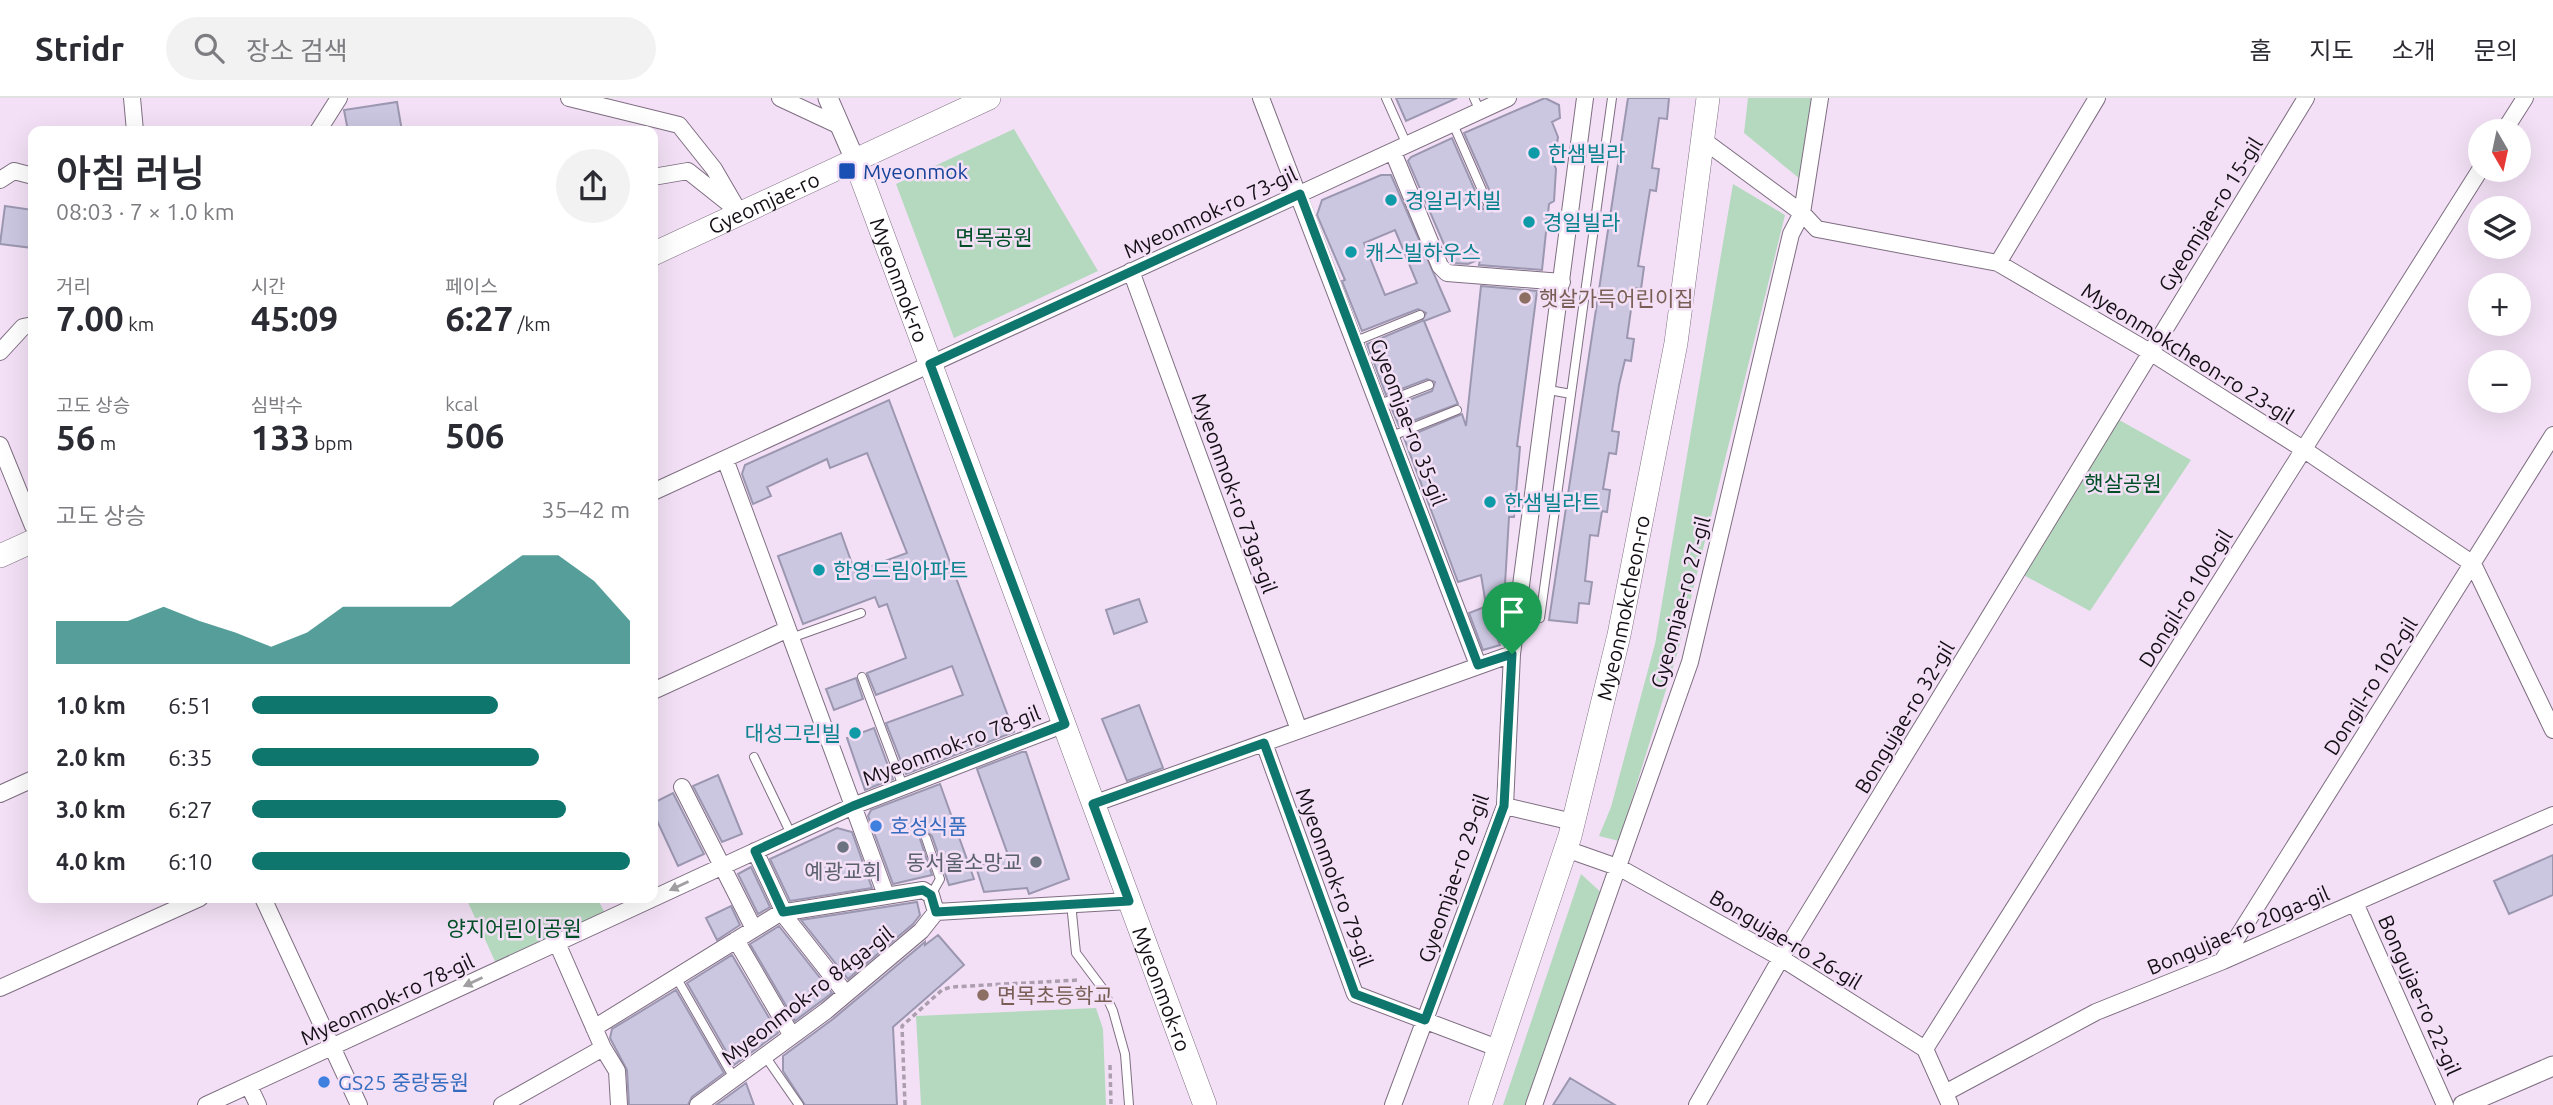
<!DOCTYPE html>
<html lang="ko">
<head>
<meta charset="utf-8">
<style>
  body { margin:0; font-family:Ubuntu,"Noto Sans KR",sans-serif; background:#f2f2f3; color:#2b2b33; height:100vh; display:flex; flex-direction:column; font-size:26px; white-space:nowrap }
  * { box-sizing:border-box; margin:0 }
  p { font-size:23px; color:#7c7c81 }
  .icon { flex:none; width:38px; height:38px; fill:none; stroke:currentColor; stroke-width:2; stroke-linecap:round; stroke-linejoin:round }
  .map { position:relative; flex:1; overflow:hidden }
  .side { position:absolute; left:28px; top:28px; width:630px; height:777px; display:flex; flex-direction:column; background:#fff; border-radius:14px; box-shadow:0 7px 28px #0002 }
  .side>* { flex:none }
  .needle { width:46px; rotate:171deg }
  .fabs { position:absolute; left:2468px; top:21px; display:grid; gap:14px }
  .fabs a { display:grid; place-items:center; width:63px; height:63px; border-radius:50%; background:#fff; box-shadow:0 7px 28px #0002; font-size:35px }
  .pin { position:absolute; display:grid; place-items:center; width:60px; height:60px; color:#fff; margin:-72px -30px; border-radius:50% 50% 50% 0; rotate:-45deg; box-shadow:0 0 7px #0007 }
  .pin .icon { rotate:45deg }
  .round { display:grid; place-items:center; flex:none; width:74px; height:74px; border-radius:37px; background:#f2f2f3 }
  .head { display:flex; align-items:center; justify-content:space-between; height:119px; padding:0 28px }
  h1 { font-size:38px; font-weight:600; line-height:52px }
  .figures { display:grid; grid-template-columns:repeat(3,1fr); gap:10px; height:119px; padding:7px 28px }
  .figures div { display:grid; align-content:center }
  .figures b { font-size:35px; font-weight:600 }
  .figures small { font-size:19px; font-weight:400 }
  .figures p { font-size:19px }
  .chart { height:196px; padding:14px 28px }
  .chart p { display:flex; justify-content:space-between }
  .chart svg { width:100%; height:126px; margin-top:7px; fill:#0f766e; opacity:.7 }
  ul { padding:0 28px; list-style:none; font-size:23px }
  li { display:grid; grid-template-columns:112px 84px 1fr; align-items:center; height:52px }
  li i { height:18px; border-radius:9px; background:#0f766e }
  header { display:flex; align-items:center; gap:42px; box-sizing:border-box; height:98px; padding:0 35px; background:#fff; border-bottom:2px solid #e1e1e2 }
  header strong { font-size:33px }
  nav { display:flex; gap:38px; margin-inline-start:auto; font-size:24px }
  .search { width:490px; height:63px; background:#f2f2f3; display:flex; align-items:center; gap:18px; box-sizing:border-box; padding:0 24px; border-radius:38px; color:#7c7c81; font-size:26px }
  .map>svg:first-child { display:block }
  .green { fill:#b5d9be }
  .building { fill:#ccc7e1; stroke:#9c97b0; stroke-width:2; fill-rule:evenodd }
  .lines { fill:none; stroke-linecap:round; stroke-linejoin:round }
  .service-casing { stroke:#7f6e82; stroke-width:10 }
  .minor-casing { stroke:#7f6e82; stroke-width:18 }
  .tertiary-casing { stroke:#7f6e82; stroke-width:21 }
  .secondary-casing { stroke:#7f6e82; stroke-width:24 }
  .path { stroke:#ac9eaf; stroke-width:3.5; stroke-dasharray:5 3.5; stroke-linecap:butt }
  .service { stroke:#fff; stroke-width:8 }
  .minor { stroke:#fff; stroke-width:16 }
  .tertiary { stroke:#fff; stroke-width:19 }
  .secondary { stroke:#fff; stroke-width:23 }
  .oneway { fill:#a19fa1 }
  .route-casing { stroke:#fff; stroke-width:14 }
  .route { stroke:#0f766e; stroke-width:9 }
  .culture-dot { fill:#0f9aa8; stroke:#f3e0f6; stroke-width:2.5 }
  .transit-dot { fill:#1a4fb4; stroke:#f3e0f6; stroke-width:2.5 }
  .education-dot { fill:#8d6e63; stroke:#f3e0f6; stroke-width:2.5 }
  .shop-dot { fill:#3f7fe0; stroke:#f3e0f6; stroke-width:2.5 }
  .worship-dot { fill:#6b7280; stroke:#f3e0f6; stroke-width:2.5 }
  .labels { text-anchor:middle; dominant-baseline:central; stroke-width:5; stroke-linejoin:round; paint-order:stroke }
  .culture-label { font-size:21px; fill:#0d838f; stroke:#f3e0f6; text-anchor:start }
  .transit-label { font-size:21px; fill:#164399; stroke:#f3e0f6; text-anchor:start }
  .street-label { font-size:21px; fill:#140e15; stroke:#f3e0f6 }
  .park-label { font-size:21px; fill:#014f27; stroke:#f3e0f6 }
  .education-label { font-size:21px; fill:#785e54; stroke:#f3e0f6; text-anchor:start }
  .shop-label { font-size:21px; fill:#366cbe; stroke:#f3e0f6; text-anchor:start }
  .worship-label { font-size:21px; fill:#5b616d; stroke:#f3e0f6; text-anchor:end }
</style>
</head>
<body>
<header>
<strong>Stridr</strong>
<div class="search"><svg class="icon" aria-label="search" viewBox="0 0 24 24"><circle cx="10" cy="10" r="6"/><path d="M15 15l6 6"/></svg>장소 검색</div>
<nav><a>홈</a><a>지도</a><a>소개</a><a>문의</a></nav>
</header>
<div class="map">
<svg width="2553" height="1007" viewBox="0 0 2553 1007">
  <rect width="100%" height="100%" fill="#f3e0f6"/>
  <path class="green" d="M1748,0H1812L1800,81L1744,35Z
    M1014,31L1098,173L954,240L896,86Z
    M1733,86L1785,117L1678,553L1619,743L1599,738L1611,709L1655,546Z
    M2112,318L2191,362L2090,513L2018,474Z
    M1581,776L1604,797L1525,1007H1503Z
    M466,800H597L608,821L499,872Z
    M1096,910L1103,931L1106,1007H921L916,918Z"/>
  <path class="building" d="M1396,0H1457L1406,23Z
    M1545,0L1559,7L1560,20L1552,24L1558,39L1554,66L1556,71L1554,103L1549,106L1542,172L1479,167L1480,161L1468,166L1452,165L1408,63L1411,59L1452,40L1483,111L1492,114L1495,105L1464,35Z
    M1628,0H1669L1667,21L1659,20L1652,70L1659,71L1656,93L1650,92L1638,168L1644,169L1641,191L1634,190L1627,240L1634,241L1631,263L1625,262L1619,287L1612,333L1619,334L1616,356L1609,355L1603,391L1610,392L1607,414L1602,413L1598,438L1590,437L1585,483L1592,484L1589,506L1579,505L1577,525L1549,522Z
    M397,4L402,33H348L344,12Z
    M1381,77H1391L1450,213L1424,223L1458,306L1399,328L1391,309L1432,293L1435,284L1427,281L1386,297L1367,246L1422,223L1426,215L1418,211L1362,233L1342,183L1345,182L1317,117L1322,102ZM1395,132L1417,185L1385,197L1364,145Z
    M5,108L33,112V150L0,146Z
    M1481,188L1537,193L1517,348L1520,349L1514,419H1509L1504,503L1486,507L1481,477L1458,484L1404,340L1462,316L1466,328Z
    M889,302L1014,634L906,676L886,625L963,597L952,568L876,597L867,575L906,560L887,506L879,509L875,499L803,526L778,458L841,435L855,474L907,455L867,355L830,370L827,361L767,389L771,398L753,406L742,376L745,367Z
    M1139,501L1147,524L1114,536L1106,512Z
    M1497,504L1505,528L1500,530L1503,540L1498,542L1500,547L1483,552L1469,515Z
    M856,580L863,601L834,612L826,591Z
    M1139,607L1163,670L1127,683L1102,621Z
    M874,630L893,681L865,692L847,640Z
    M1022,654H1026L1069,781L1029,796L1027,790L984,794L976,769L1008,757L977,671Z
    M718,677L742,736L722,744L693,688Z
    M940,686L974,781L949,787L932,738L927,734L922,735L920,741L932,777L893,786L868,718L871,712Z
    M673,695L704,756L678,768L653,714V705Z
    M837,730L852,734L872,790L790,803L770,761Z
    M2553,757V797L2509,816L2494,783Z
    M751,769L770,809L758,816L738,776Z
    M917,804L920,817L913,826L848,881L801,822Z
    M731,808L740,827L717,842L706,820Z
    M779,828L832,895L795,923L750,846Z
    M938,837L964,867L893,929L897,1007H805L783,973V958L833,921L925,844V847Z
    M732,857L778,935L734,967L687,885Z
    M676,892L724,975L692,999L688,1007H629L627,972L610,940L612,931Z
    M1570,980L1615,1007H1553Z
    M746,985L754,1007H716Z"/>
  <g class="lines">
    <g class="service-casing">
      <path id="service" d="M1386,0L1407,47
        M1474,0L1480,13
        M1453,26L1489,108
        M1356,243L1420,217
        M1549,292L1571,296
        M1380,306L1429,287
        M1392,338L1457,312
        M1540,520L1612,0
        M791,540L861,515
        M862,579L903,688
        M754,659L791,736
        M926,740L940,781L931,797
        M1071,805L1076,855L1103,891L1113,913L1125,956L1129,1007
        M676,879L734,980
        M765,958L799,1007"/>
    </g>
    <g class="minor-casing">
      <path id="minor" d="M132,0L135,33
        M569,0L679,27L714,71L739,114
        M780,0L840,28
        M1261,0L1478,567
        M318,33L339,0
        M2504,33L2525,0
        M1703,42L1802,115L1817,131L1998,165L2150,254L2303,351L2473,466L2553,632
        M1393,54L1440,168L1447,175L1562,184
        M653,79L688,73L732,108
        M0,82L14,73L33,78
        M1998,165L2097,0
        M1131,173L1299,632
        M0,254L23,229L33,227
        M0,347L33,428
        M725,361L886,797
        M653,394L1508,0
        M653,593L786,532
        M1264,645L1355,896L1500,951
        M682,689L754,831
        M0,696L33,681
        M1093,706L1512,556
        M1505,708L1573,724
        M1566,751L1620,770L1781,860L1925,951L1950,1007
        M755,753L787,821L846,896
        M263,800L359,1007
        M2355,805L2445,1007
        M736,842L792,938
        M557,845L603,950L617,973L619,1007
        M2223,862L2553,337
        M0,890L200,800
        M594,930L780,815L923,792L931,797L936,814L1129,803
        M1925,951L2480,72
        M249,988L258,1007
        M1945,995L2096,914L2223,863L2553,717
        M206,1007L853,708L1065,626
        M502,1007L603,950
        M698,1007L826,913L921,833L936,814
        M1393,1007L1505,708L1512,556L1585,0
        M1534,1007L1690,564L1791,136L1802,115L1820,0
        M1697,1007L1781,860L2306,0"/>
    </g>
    <g class="tertiary-casing">
      <path id="tertiary" d="M828,0L855,62
        M2463,1007L2553,968"/>
    </g>
    <g class="secondary-casing">
      <g id="secondary">
        <path id="s1" d="M855,62L1205,1007"/>
        <path id="s2" d="M653,156L989,0"/>
        <path d="M0,458L33,443"/>
        <path id="s3" d="M1480,1007L1570,738L1619,537L1676,245L1708,0"/>
      </g>
    </g>
    <path class="path" d="M1110,967L1111,1007
      M905,1007L902,928L942,892L951,889L1079,882"/>
    <use href="#service" class="service"/>
    <use href="#minor" class="minor"/>
    <use href="#tertiary" class="tertiary"/>
    <use href="#secondary" class="secondary"/>
  </g>
  <defs><path id="oneway-solid" d="M-6-.8H1V-3.2L6.5 0L1 3.2V.8H-6Z" transform="scale(1.75)"/></defs>
  <g class="oneway">
    <use href="#oneway-solid" transform="translate(679 788) rotate(155)"/>
    <use href="#oneway-solid" transform="translate(473 884) rotate(155)"/>
  </g>
  <g class="lines">
    <g class="route-casing">
      <path id="route" d="M1300,96L1478,567L1512,556L1504,708L1425,922L1355,896L1264,645L1093,706L1129,803L936,814L931,797L923,792L783,814L755,753L853,708L1065,626L930,266Z"/>
    </g>
    <use href="#route" class="route"/>
  </g>
  <g class="culture-dot">
    <circle cx="1534" cy="55" r="7"/>
    <circle cx="1391" cy="102" r="7"/>
    <circle cx="1529" cy="124" r="7"/>
    <circle cx="1351" cy="154" r="7"/>
    <circle cx="1490" cy="404" r="7"/>
    <circle cx="819" cy="472" r="7"/>
    <circle cx="855" cy="635" r="7"/>
  </g>
  <rect class="transit-dot" x="838" y="64" width="18" height="18" rx="3.5"/>
  <g class="education-dot">
    <circle cx="1525" cy="200" r="7"/>
    <circle cx="983" cy="897" r="7"/>
  </g>
  <g class="shop-dot">
    <circle cx="876" cy="728" r="7"/>
    <circle cx="324" cy="984" r="7"/>
  </g>
  <g class="worship-dot">
    <circle cx="843" cy="749" r="7"/>
    <circle cx="1036" cy="764" r="7"/>
  </g>
  <g class="labels">
    <g class="culture-label">
      <text x="1548" y="55">한샘빌라</text>
      <text x="1405" y="102">경일리치빌</text>
      <text x="1543" y="124">경일빌라</text>
      <text x="1365" y="154">캐스빌하우스</text>
      <text x="1504" y="404">한샘빌라트</text>
      <text x="833" y="472">한영드림아파트</text>
      <text x="841" y="635" text-anchor="end">대성그린빌</text>
    </g>
    <g class="transit-label">
      <text x="863" y="73">Myeonmok</text>
    </g>
    <g class="street-label">
      <text stroke="none"><textPath href="#s2" startOffset="122">Gyeomjae-ro</textPath></text>
      <text transform="translate(1210 114) rotate(-25)">Myeonmok-ro 73-gil</text>
      <text transform="translate(2210 116) rotate(-58)">Gyeomjae-ro 15-gil</text>
      <text stroke="none"><textPath href="#s1" startOffset="128">Myeonmok-ro</textPath></text>
      <text transform="translate(2188 255) rotate(32)">Myeonmokcheon-ro 23-gil</text>
      <text transform="translate(1409 324) rotate(69)">Gyeomjae-ro 35-gil</text>
      <text transform="translate(1235 395) rotate(70)">Myeonmok-ro 73ga-gil</text>
      <text transform="translate(2185 500) rotate(-58)">Dongil-ro 100-gil</text>
      <text transform="translate(1680 504) rotate(-75)">Gyeomjae-ro 27-gil</text>
      <text stroke="none"><textPath href="#s3" startOffset="518">Myeonmokcheon-ro</textPath></text>
      <text transform="translate(2370 588) rotate(-58)">Dongil-ro 102-gil</text>
      <text transform="translate(1904 619) rotate(-59)">Bongujae-ro 32-gil</text>
      <text transform="translate(951 647) rotate(-21)">Myeonmok-ro 78-gil</text>
      <text transform="translate(1335 779) rotate(70)">Myeonmok-ro 79-gil</text>
      <text transform="translate(1453 780) rotate(-71)">Gyeomjae-ro 29-gil</text>
      <text transform="translate(2238 832) rotate(-23)">Bongujae-ro 20ga-gil</text>
      <text transform="translate(1786 841) rotate(31)">Bongujae-ro 26-gil</text>
      <text stroke="none"><textPath href="#s1" startOffset="884">Myeonmok-ro</textPath></text>
      <text transform="translate(807 897) rotate(-38)">Myeonmok-ro 84ga-gil</text>
      <text transform="translate(2420 897) rotate(66)">Bongujae-ro 22-gil</text>
      <text transform="translate(387 901) rotate(-25)">Myeonmok-ro 78-gil</text>
    </g>
    <g class="park-label">
      <text x="994" y="139">면목공원</text>
      <text x="2123" y="385">햇살공원</text>
      <text x="514" y="830">양지어린이공원</text>
    </g>
    <g class="education-label">
      <text x="1539" y="200">햇살가득어린이집</text>
      <text x="997" y="897">면목초등학교</text>
    </g>
    <g class="shop-label">
      <text x="890" y="728">호성식품</text>
      <text x="338" y="984">GS25 중랑동원</text>
    </g>
    <g class="worship-label">
      <text x="1022" y="764">동서울소망교</text>
      <text x="843" y="773" text-anchor="middle">예광교회</text>
    </g>
  </g>
</svg>
<div class="fabs">
<a><svg class="needle" viewBox="-14 -14 28 28"><path d="M0-13l5 13h-10z" fill="#e53935"/><path d="M0 13l5-13h-10z" fill="#7c7c81"/></svg></a>
<a><svg class="icon" aria-label="layers" viewBox="0 0 24 24"><path d="M12 4l9 5-9 5-9-5zM3 14l9 5 9-5"/></svg></a>
<a>+</a>
<a>−</a>
</div>
<div class="pin" style="left:1512px;top:556px;background:#1e9e55"><svg class="icon" aria-label="arrive" viewBox="0 0 24 24"><path d="M6 21V4h12l-3 4 3 4H6"/></svg></div>
<section class="side">
<div class="head"><div><h1>아침 러닝</h1><p>08:03 · 7 × 1.0 km</p></div><a class="round"><svg class="icon" aria-label="share" viewBox="0 0 24 24"><path d="M12 15V3M7 8l5-5 5 5M5 13v7h14v-7"/></svg></a></div>
<div class="figures">
<div><p>거리</p><b>7.00<small> km</small></b></div>
<div><p>시간</p><b>45:09</b></div>
<div><p>페이스</p><b>6:27<small> /km</small></b></div>
</div>
<div class="figures">
<div><p>고도 상승</p><b>56<small> m</small></b></div>
<div><p>심박수</p><b>133<small> bpm</small></b></div>
<div><p>kcal</p><b>506</b></div>
</div>
<div class="chart"><p><span>고도 상승</span>35–42 m</p>
<svg viewBox="0 0 160 44" preserveAspectRatio="none"><path d="M0 44V29L10 29L20 29L30 24L40 29L50 33L60 38L70 33L80 24L90 24L100 24L110 24L120 15L130 6L140 6L150 15L160 29V44z"/></svg>
</div>
<ul>
<li><b>1.0 km</b>6:51<i style="width:65%"></i></li>
<li><b>2.0 km</b>6:35<i style="width:76%"></i></li>
<li><b>3.0 km</b>6:27<i style="width:83%"></i></li>
<li><b>4.0 km</b>6:10<i style="width:100%"></i></li>
</ul>
</section>
</div>
</body>
</html>
